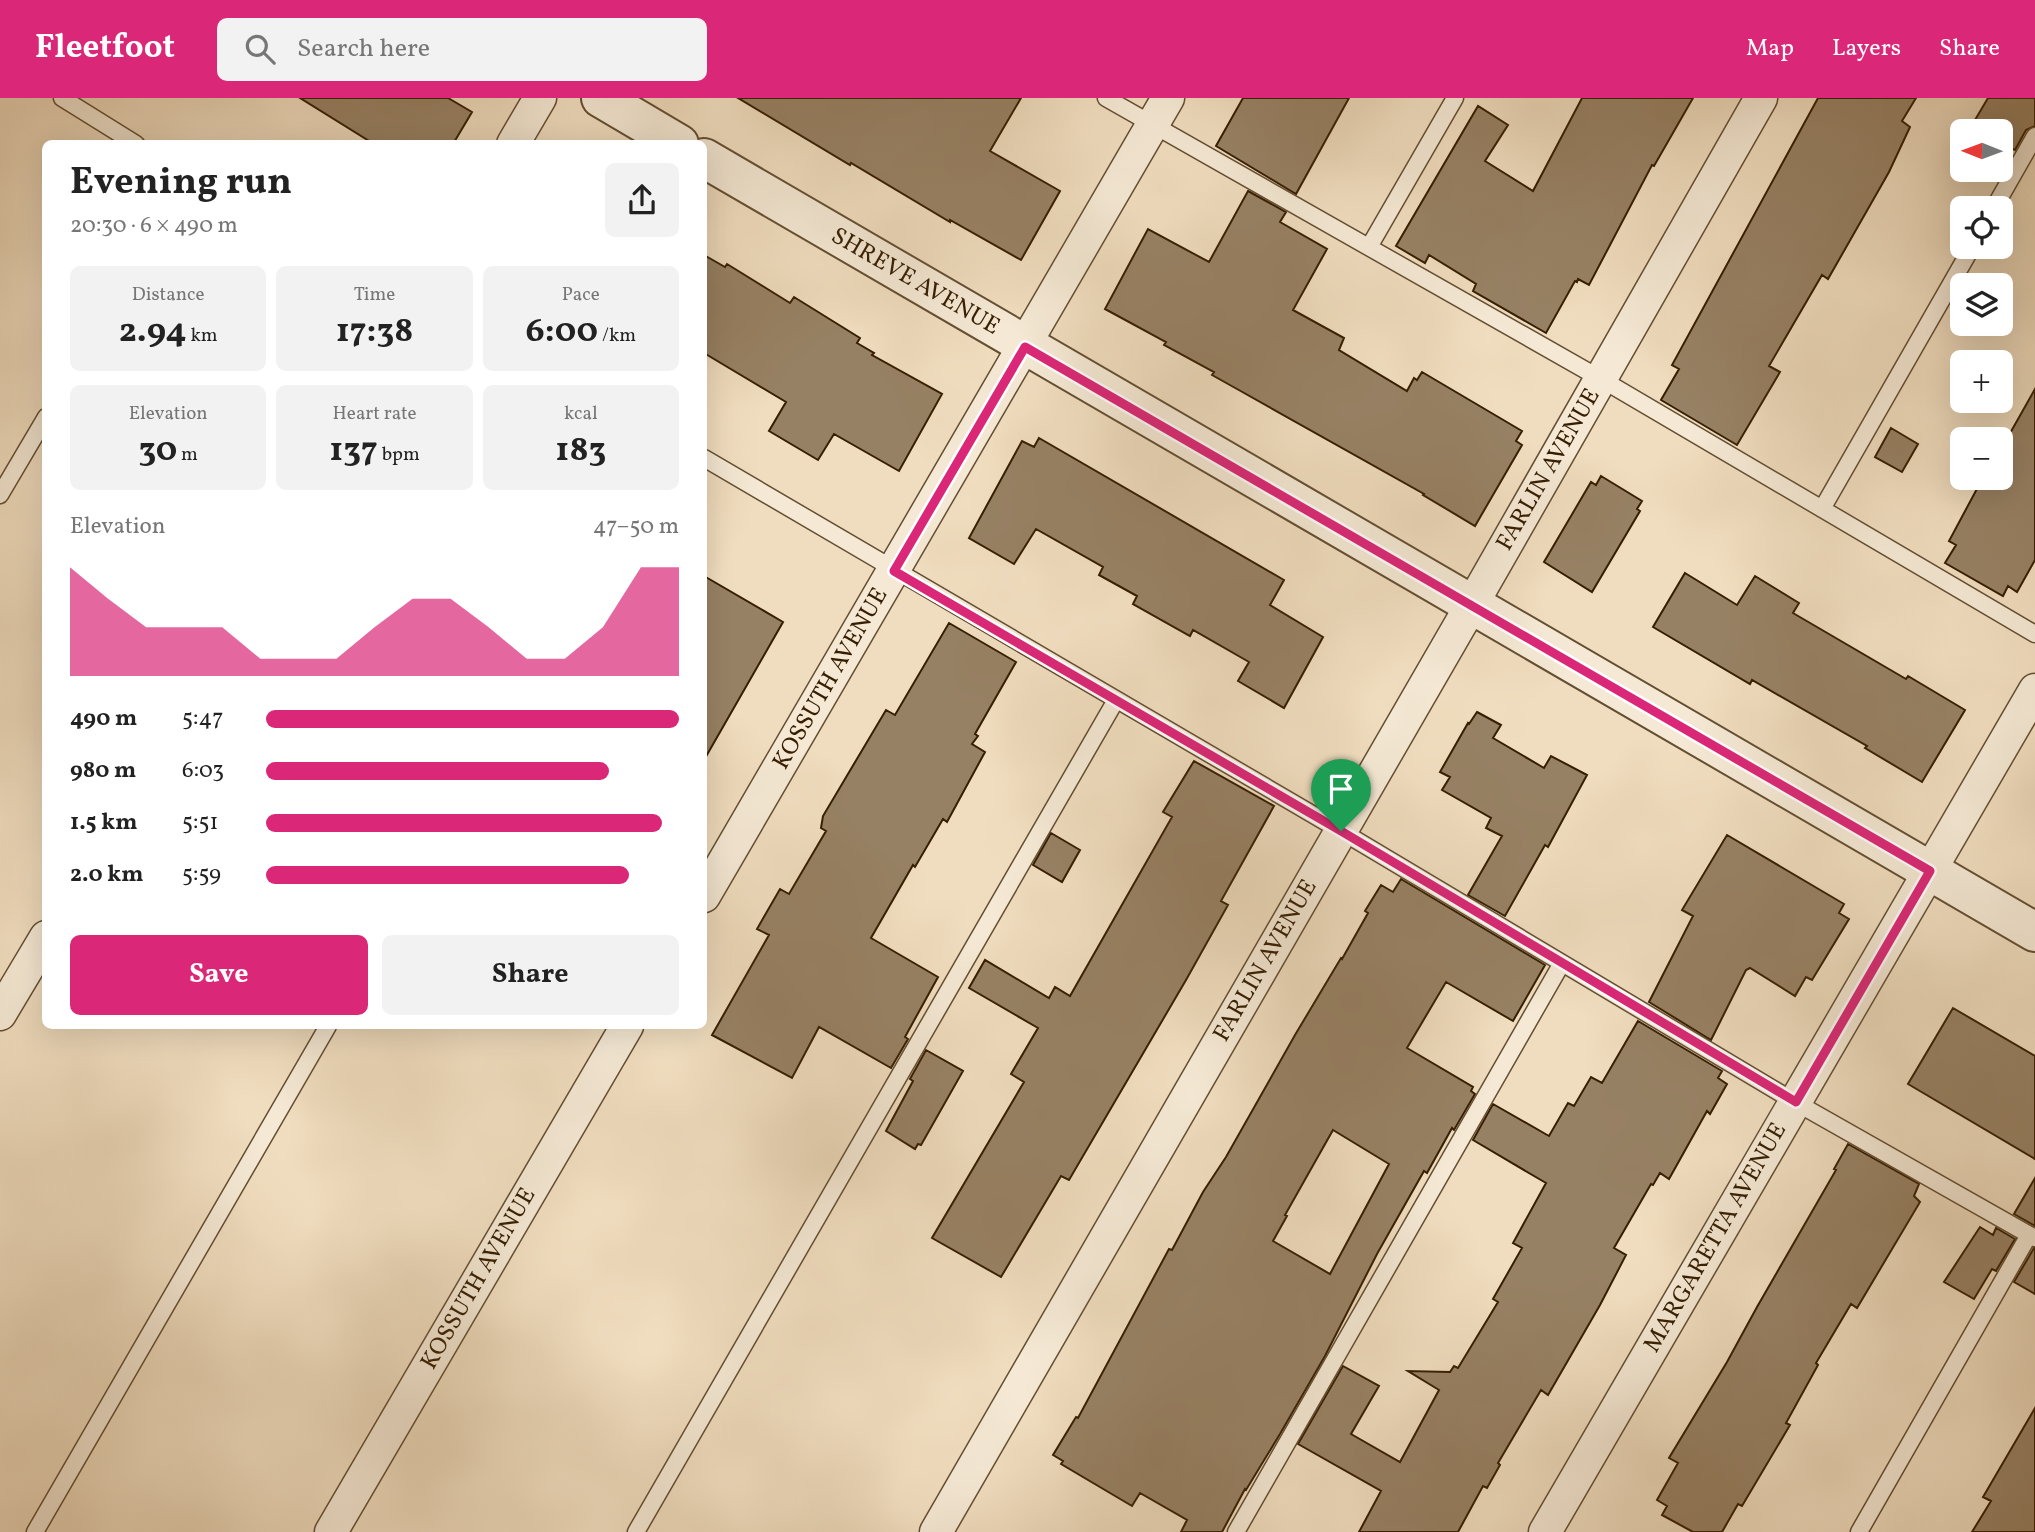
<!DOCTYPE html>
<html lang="en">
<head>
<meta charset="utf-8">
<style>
  body { margin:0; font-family:Vollkorn,serif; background:#f2f2f2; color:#222; height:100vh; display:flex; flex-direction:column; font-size:26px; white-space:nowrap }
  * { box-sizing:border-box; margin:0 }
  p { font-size:23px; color:#767676 }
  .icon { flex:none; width:38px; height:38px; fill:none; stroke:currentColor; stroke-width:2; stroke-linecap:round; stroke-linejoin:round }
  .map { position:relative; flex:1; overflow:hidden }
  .panel { position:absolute; left:42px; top:42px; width:665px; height:889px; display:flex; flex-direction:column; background:#fff; border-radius:10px; box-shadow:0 7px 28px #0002 }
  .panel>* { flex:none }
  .needle { width:46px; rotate:271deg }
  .buttons { position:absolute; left:1950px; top:21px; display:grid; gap:14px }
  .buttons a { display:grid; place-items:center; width:63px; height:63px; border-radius:10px; background:#fff; box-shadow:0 7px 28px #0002; font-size:35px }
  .pin { position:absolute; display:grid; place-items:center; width:60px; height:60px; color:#fff; margin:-72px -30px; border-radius:50% 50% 50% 0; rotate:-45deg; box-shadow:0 0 7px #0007 }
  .pin .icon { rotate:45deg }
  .round { display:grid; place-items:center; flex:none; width:74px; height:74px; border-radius:10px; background:#f2f2f2 }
  .overview { display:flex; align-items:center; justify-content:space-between; height:119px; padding:0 28px }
  h1 { font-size:38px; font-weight:700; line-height:52px }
  .figures { display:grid; grid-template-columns:repeat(3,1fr); gap:10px; height:119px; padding:7px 28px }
  .figures div { display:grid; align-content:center; border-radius:10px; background:#f2f2f2; text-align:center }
  .figures b { font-size:35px; font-weight:700 }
  .figures small { font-size:19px; font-weight:400 }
  .figures p { font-size:19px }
  .chart { height:196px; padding:14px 28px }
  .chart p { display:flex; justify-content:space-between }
  .chart svg { width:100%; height:126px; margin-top:7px; fill:#db2777; opacity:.7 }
  .cta { display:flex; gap:14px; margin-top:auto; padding:14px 28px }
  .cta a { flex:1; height:80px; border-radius:10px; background:#db2777; color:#fff; font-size:28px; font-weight:700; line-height:80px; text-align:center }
  .cta a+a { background:#f2f2f2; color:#222 }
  ul { padding:0 28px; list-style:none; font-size:23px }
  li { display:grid; grid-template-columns:112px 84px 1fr; align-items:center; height:52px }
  li i { height:18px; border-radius:9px; background:#db2777 }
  header { display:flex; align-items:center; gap:42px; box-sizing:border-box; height:98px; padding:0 35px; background:#db2777; color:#fff }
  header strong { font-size:33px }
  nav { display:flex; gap:38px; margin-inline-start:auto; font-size:24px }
  .search { width:490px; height:63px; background:#f2f2f2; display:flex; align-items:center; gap:18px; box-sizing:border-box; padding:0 24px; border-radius:10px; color:#767676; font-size:26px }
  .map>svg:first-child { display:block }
  .building { fill:#978164; stroke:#361e02; stroke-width:2; fill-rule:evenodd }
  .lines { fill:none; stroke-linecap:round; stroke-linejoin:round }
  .service-casing { stroke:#644e31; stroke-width:19 }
  .minor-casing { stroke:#644e31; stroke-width:35 }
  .tertiary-casing { stroke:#644e31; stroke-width:42 }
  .service { stroke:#f5e9d5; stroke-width:16 }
  .minor { stroke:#f5e9d5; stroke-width:32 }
  .tertiary { stroke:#f5e9d5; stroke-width:38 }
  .route-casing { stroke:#fff; stroke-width:14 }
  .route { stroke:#db2777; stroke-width:9 }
  .labels { text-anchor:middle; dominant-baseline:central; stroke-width:5; stroke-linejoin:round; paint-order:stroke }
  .street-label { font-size:24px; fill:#361e02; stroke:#f5e9d5 }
</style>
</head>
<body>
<header>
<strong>Fleetfoot</strong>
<div class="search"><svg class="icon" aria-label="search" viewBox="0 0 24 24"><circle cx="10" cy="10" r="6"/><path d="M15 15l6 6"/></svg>Search here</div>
<nav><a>Map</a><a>Layers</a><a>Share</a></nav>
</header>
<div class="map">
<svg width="2035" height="1434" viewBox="0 0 2035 1434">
  <rect width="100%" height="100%" fill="#f0ddbf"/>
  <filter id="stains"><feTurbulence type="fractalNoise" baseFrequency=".00286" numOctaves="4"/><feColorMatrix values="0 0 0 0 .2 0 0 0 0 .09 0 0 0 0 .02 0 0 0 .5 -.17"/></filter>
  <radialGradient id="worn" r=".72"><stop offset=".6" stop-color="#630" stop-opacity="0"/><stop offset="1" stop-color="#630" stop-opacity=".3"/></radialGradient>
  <path class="building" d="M300,0H448L472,14L453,46H374Z
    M738,0H1021L990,53L1060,93L1021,162L950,122V124L851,65L850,67Z
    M1243,0H1349L1296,96L1216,48Z
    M1582,0H1693L1654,68L1652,67L1589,187L1578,181L1577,184L1575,183L1546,235L1473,193L1476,186L1429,157L1425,165L1396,148L1478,8L1508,27L1485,63L1533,93Z
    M1818,0H1916L1902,23L1910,29L1889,74L1828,181L1822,177L1769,268L1780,274L1737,347L1661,302L1679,271L1672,267Z
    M1988,0H2035V28L2026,32L2015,52L2000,43V33H1983L1972,27Z
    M1248,93L1286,114L1280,124L1327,151L1293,212L1344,240L1339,252L1407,293L1414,280L1417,282L1422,274L1522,333L1516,343L1522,347L1475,428L1423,397L1424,396L1237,291L1212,277L1214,274L1164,247L1166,244L1105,211L1148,131L1209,164Z
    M704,157L725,169L727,166L790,205L794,199L860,240L857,245L874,255L872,257L942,296L899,373L834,336L818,362L769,333L786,304L704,255Z
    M2035,291V462L2017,494L2008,488L2003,498L1945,465L1956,447L1949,443L1979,387L1981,388L1986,380H2000V353Z
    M1891,330L1918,346L1902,374L1875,359Z
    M1039,340L1284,482L1270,507L1323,539L1284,610L1238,583L1249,564L1193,532L1190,538L1133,506L1137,498L1099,477L1103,469L1036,431L1014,466L969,440L1022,343L1034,349Z
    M1601,378L1642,403L1637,411L1640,413L1592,494L1544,464L1591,384L1596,387Z
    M1685,475L1737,507L1755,478L1799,505L1793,515L1906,581L1908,578L1965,612L1922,684L1865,650L1867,648L1752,582L1750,586L1653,529Z
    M704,478L783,524L704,662Z
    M949,525L1016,564L975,636L978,638L972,646L985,654L947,724L943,721L915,769L913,767L871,840L938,879L905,939L908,941L891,970L819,929L792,980L712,937L769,837L757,831L780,791L789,796L826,733L821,730L823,718L886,612L895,617Z
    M1477,614L1501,627L1493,640L1544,670L1551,658L1587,677L1548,749L1545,747L1505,818L1468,797L1502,738L1486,730L1491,720L1442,692L1450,679L1440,674L1468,625L1469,626Z
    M1194,663L1274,708L1221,803L1228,807L1186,882L1069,1082L1061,1078L1001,1179L932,1140L1024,984L1011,976L1038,930L969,890L985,862L1049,900L1055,889L1070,898L1172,719L1163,714Z
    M1051,735L1080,752L1062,784L1033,767Z
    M1727,737L1844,806L1839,815L1849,821L1812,882L1806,879L1795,898L1750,870L1746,872L1711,942L1649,904L1693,818L1682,812Z
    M1401,781L1545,867L1513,923L1446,884L1407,950L1473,989L1471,993L1475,996L1454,1032L1452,1030L1427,1075L1424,1073L1377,1156L1325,1258L1280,1336L1246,1392L1245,1391L1222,1434H1181L1187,1422L1140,1395L1132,1408L1061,1366L1063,1363L1053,1357L1076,1319L1078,1320L1169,1151L1172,1152L1203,1094L1226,1059L1295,937L1341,860L1342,861L1368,815L1365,813L1381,787L1393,794ZM1333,1032L1389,1066L1330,1176L1273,1143L1287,1118L1285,1117Z
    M1953,910L2035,958V1061L1908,986Z
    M1638,923L1722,973L1718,980L1727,986L1710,1016L1707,1013L1669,1081L1660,1075L1653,1087L1651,1086L1614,1150L1626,1157L1600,1207L1548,1297L1541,1292L1498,1365L1500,1367L1487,1390L1483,1388L1458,1434H1359L1381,1393L1298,1346L1343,1268L1379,1288L1351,1336L1400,1364L1439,1292L1408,1273L1450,1274L1454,1268L1458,1270L1498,1204L1493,1201L1522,1150L1513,1145L1546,1085L1473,1042L1493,1006L1549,1038L1568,1005L1574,1008L1591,979L1602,985Z
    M926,952L963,973L921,1047L918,1046L915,1051L886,1033L913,983L910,981Z
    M1848,1046L1919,1086L1914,1098L1920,1104L1857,1210L1851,1206L1816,1265L1818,1267L1786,1325L1790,1327L1742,1408L1738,1406L1722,1434H1693L1662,1417L1667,1408L1657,1402L1678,1365L1669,1360L1727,1264L1757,1209L1836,1072L1834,1071Z
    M2035,1080V1128L2014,1116Z
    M1980,1129L1993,1137L1996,1130L2015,1141L1996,1173L1992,1171L1974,1201L1944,1184Z
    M2034,1150H2035V1196L2014,1184Z
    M2035,1310V1434H1972L1991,1403L1983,1399Z"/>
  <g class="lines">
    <g class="service-casing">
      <path id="service" d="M62,0L136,46
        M1106,0L1601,281L2035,536
        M1994,110L2035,38
        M1369,149L1455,0
        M704,360L1341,733L1795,1004L2035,1140
        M0,397L46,319
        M1822,411L1972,149
        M35,1434L328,928
        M636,1434L1116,602
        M1236,1434L1562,865
        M1859,1434L2029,1137"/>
    </g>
    <g class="minor-casing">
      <path id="minor" d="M513,46L540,0
        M704,798L1168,0
        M0,916L46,839
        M331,1434L627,928
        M936,1434L1471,508L1761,0
        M1545,1434L2035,592"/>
    </g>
    <g class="tertiary-casing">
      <path id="tertiary" d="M601,0L679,46
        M704,60L2035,834"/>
    </g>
    <use href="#service" class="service"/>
    <use href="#minor" class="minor"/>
    <use href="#tertiary" class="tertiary"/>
  </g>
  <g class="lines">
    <g class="route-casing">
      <path id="route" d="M1025,249L1930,773L1796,1004L1341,733L894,473Z"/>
    </g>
    <use href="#route" class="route"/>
  </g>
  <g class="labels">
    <g class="street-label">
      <text transform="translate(915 184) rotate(30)">SHREVE AVENUE</text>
      <text transform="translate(1549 372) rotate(-60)">FARLIN AVENUE</text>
      <text transform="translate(831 581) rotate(-60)">KOSSUTH AVENUE</text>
      <text transform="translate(1266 863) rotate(-60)">FARLIN AVENUE</text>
      <text transform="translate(1716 1140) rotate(-60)">MARGARETTA AVENUE</text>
      <text transform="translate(479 1181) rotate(-60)">KOSSUTH AVENUE</text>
    </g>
  </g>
  <rect width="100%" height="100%" filter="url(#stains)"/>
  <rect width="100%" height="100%" fill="url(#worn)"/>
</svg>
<div class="buttons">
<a><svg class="needle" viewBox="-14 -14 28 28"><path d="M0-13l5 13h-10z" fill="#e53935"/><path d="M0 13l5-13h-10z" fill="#767676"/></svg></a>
<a><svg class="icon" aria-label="locate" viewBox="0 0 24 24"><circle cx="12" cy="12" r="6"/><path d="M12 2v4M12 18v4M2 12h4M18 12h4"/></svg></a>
<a><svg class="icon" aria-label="layers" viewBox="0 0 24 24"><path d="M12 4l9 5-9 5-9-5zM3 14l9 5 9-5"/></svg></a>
<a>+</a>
<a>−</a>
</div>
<div class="pin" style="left:1341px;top:733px;background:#1e9e55"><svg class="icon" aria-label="arrive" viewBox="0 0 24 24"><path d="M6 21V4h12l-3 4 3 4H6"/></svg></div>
<section class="panel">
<div class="overview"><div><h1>Evening run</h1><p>20:30 · 6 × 490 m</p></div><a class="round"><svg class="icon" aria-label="share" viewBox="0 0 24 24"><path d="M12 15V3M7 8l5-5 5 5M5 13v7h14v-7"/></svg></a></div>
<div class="figures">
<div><p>Distance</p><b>2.94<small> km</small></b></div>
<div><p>Time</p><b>17:38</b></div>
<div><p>Pace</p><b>6:00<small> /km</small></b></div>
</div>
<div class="figures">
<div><p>Elevation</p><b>30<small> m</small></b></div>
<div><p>Heart rate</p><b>137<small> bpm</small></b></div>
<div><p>kcal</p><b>183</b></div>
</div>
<div class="chart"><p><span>Elevation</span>47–50 m</p>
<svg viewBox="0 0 160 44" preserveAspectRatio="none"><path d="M0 44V6L10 17L20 27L30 27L40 27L50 38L60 38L70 38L80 27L90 17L100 17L110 27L120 38L130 38L140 27L150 6L160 6V44z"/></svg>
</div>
<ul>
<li><b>490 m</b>5:47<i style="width:100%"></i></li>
<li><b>980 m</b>6:03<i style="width:83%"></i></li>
<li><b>1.5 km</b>5:51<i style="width:96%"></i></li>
<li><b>2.0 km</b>5:59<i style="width:88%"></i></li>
</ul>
<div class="cta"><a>Save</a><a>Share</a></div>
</section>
</div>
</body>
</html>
